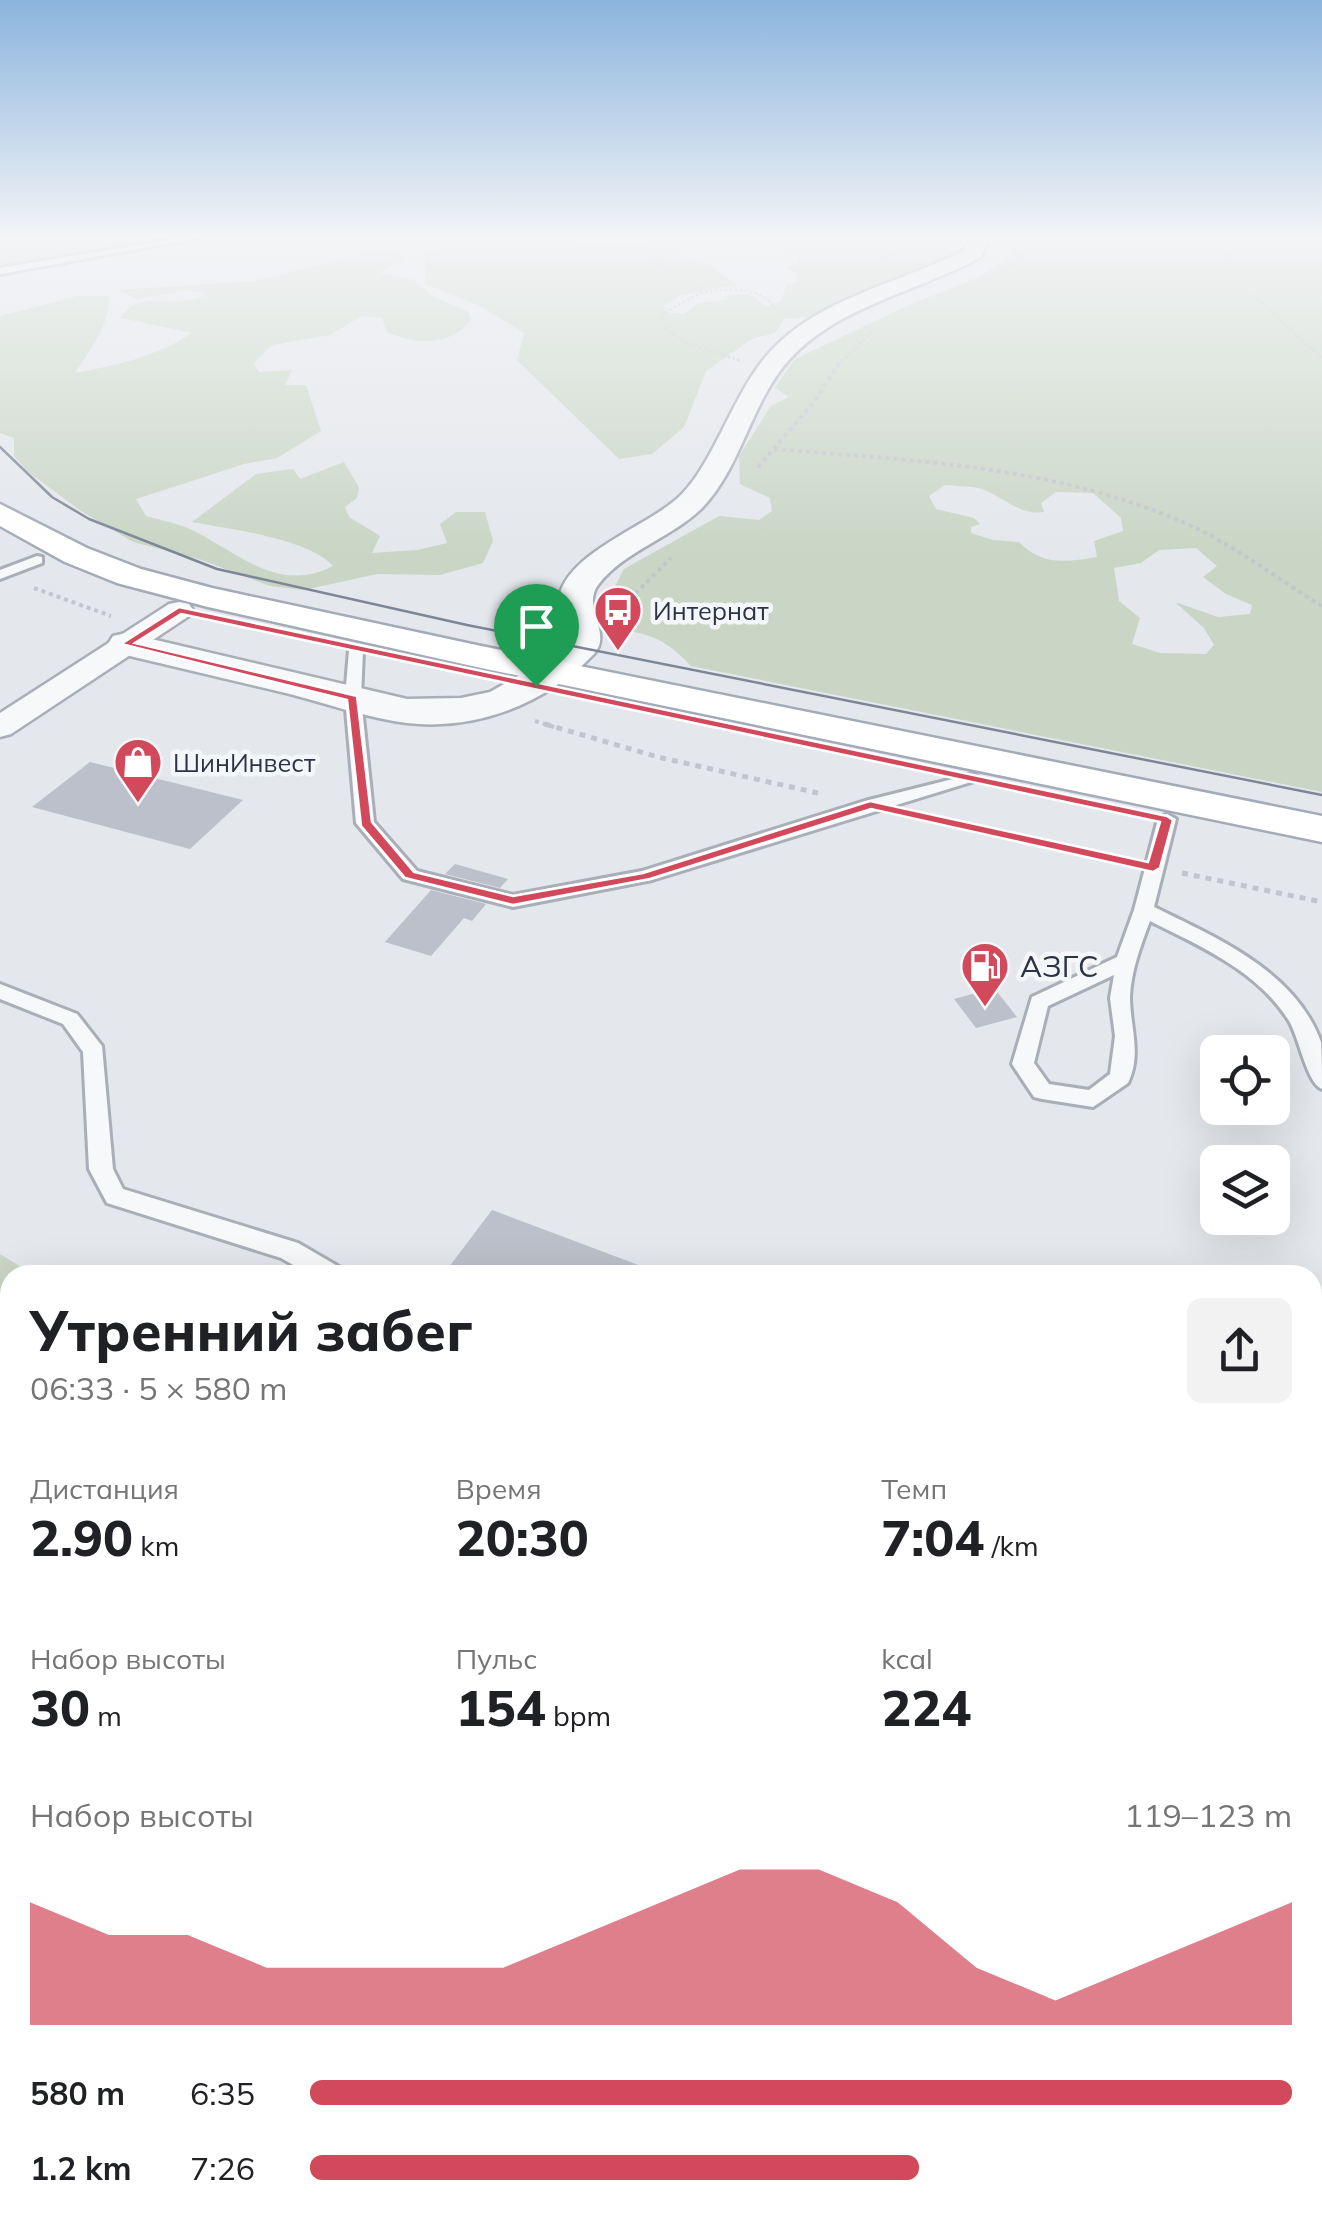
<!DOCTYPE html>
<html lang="ru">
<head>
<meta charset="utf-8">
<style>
  body { margin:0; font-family:Mulish,sans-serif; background:#f2f2f2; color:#202124; height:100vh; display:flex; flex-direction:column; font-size:38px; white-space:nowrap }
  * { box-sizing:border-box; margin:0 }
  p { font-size:32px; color:#757577 }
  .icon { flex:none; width:55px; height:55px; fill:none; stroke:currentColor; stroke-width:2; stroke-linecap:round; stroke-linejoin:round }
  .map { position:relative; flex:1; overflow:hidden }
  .side { position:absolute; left:0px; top:1265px; width:1322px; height:962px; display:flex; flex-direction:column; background:#fff; border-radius:30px 30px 0 0; box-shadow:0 10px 40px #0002 }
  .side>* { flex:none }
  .fabs { position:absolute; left:1200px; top:1035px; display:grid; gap:20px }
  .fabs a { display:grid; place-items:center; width:90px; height:90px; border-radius:15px; background:#fff; box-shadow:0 10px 40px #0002; font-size:50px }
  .pin { position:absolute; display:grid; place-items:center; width:85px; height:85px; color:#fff; margin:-102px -42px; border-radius:50% 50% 50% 0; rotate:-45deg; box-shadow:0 0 10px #0007 }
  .pin .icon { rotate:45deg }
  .round { display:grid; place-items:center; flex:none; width:105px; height:105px; border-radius:15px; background:#f2f2f2 }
  .head { display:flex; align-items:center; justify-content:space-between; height:170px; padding:0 30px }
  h1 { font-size:55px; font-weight:800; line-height:75px }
  .figures { display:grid; grid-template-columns:repeat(3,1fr); gap:15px; height:170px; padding:10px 30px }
  .figures div { display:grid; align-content:center }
  .figures b { font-size:50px; font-weight:800 }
  .figures small { font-size:28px; font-weight:400 }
  .figures p { font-size:28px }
  .chart { height:280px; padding:20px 30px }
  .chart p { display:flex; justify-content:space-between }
  .chart svg { width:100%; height:180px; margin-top:10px; fill:#d1495b; opacity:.7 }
  ul { padding:0 30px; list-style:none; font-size:32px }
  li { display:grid; grid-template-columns:160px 120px 1fr; align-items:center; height:75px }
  li i { height:25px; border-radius:12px; background:#d1495b }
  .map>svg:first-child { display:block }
  .green { fill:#c9d6c5; fill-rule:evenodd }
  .building { fill:#bbc0ca }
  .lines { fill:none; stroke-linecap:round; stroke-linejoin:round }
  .service-casing { stroke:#a9aeb7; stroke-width:6 }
  .minor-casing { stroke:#a9aeb7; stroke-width:5 }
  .tertiary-casing { stroke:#a9aeb7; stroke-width:5 }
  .primary-casing { stroke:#a3abb8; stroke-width:5 }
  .path-far2 { stroke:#c2c5cb; stroke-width:2.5; stroke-dasharray:2.5 2.5; stroke-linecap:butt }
  .path-far1 { stroke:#c2c5cb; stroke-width:4; stroke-dasharray:4 4; stroke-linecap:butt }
  .path { stroke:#c2c5cb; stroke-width:5; stroke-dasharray:6 6; stroke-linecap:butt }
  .service { fill:#f7f8fa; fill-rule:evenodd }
  .minor { fill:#f7f8fa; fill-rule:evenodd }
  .tertiary { fill:#f7f8fa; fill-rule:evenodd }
  .primary { fill:#fff; fill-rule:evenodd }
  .tram { stroke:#7d8696; stroke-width:2.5 }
  .route { fill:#d1495b; stroke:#fff; stroke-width:2.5; fill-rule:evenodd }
  .labels { text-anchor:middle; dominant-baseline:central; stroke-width:9; stroke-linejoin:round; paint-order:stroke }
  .far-poi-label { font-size:25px; fill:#2b3445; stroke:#f4f6f9; text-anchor:start }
  .poi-label { font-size:30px; fill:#2b3445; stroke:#f4f6f9; text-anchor:start }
</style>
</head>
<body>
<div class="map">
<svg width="1322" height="2226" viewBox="0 0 1322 2226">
  <rect width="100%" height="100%" fill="#e4e7ec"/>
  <path class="green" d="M0,238H189L0,269Z
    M449,238H575L567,241L679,248V255L712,266L737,285L681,295L664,305L665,312L684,314L699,303L727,300L728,295L749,294L767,307L781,301L787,284L797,282V274L787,267L796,264L799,257L785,250V238H954L947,260L810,317L784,319L775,333L752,339L706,371L684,427L652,454L619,459L517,360L524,333L478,305L425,284V254L458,244Z
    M1006,238H1322V792L691,666C660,632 637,630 593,629L624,569L719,516L759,520L772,511L770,498L740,484L739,456L771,406L789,397L775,388L795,359L907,306L979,277L1014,254ZM945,485C955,486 967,486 978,488C1002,494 1017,516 1044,512L1041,503L1056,492L1093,493L1121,518L1123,531L1094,541L1097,557C1065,562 1042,566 1019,542L993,540L971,533V527L980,524L974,518L936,509L929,496ZM1196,548L1217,566L1203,577L1226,594L1252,605L1250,614L1218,617L1175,602L1204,628L1214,645L1206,654L1160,653L1132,644L1140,618L1119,601L1114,568L1141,563L1159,550Z
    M374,251L404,254L402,261L379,273L414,280L432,296L467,311L472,318C453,347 415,345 387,332L382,318L362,316L330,335L272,345L253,364L259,372L292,370L285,385H306L321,431L277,458L244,464L136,499L146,516C163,521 183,524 198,533C243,557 281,593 333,566C308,538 229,529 192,522L256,474L293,469L300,479L344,462L359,487L357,498L345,507L349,517L380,536L372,553L417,550L447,543L440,524L456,512H485L493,541L483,563L440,575L377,574L304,590L270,586L199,559L133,542L81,511L27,471L14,456V438L0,433V316L78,296H109C110,326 89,351 75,373C117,365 156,357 192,333L121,318C138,287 183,311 206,294L186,290L138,299L117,290L254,281Z
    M0,1254L21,1267L20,1275H10V2218H1049L1057,2226H0Z"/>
  <path class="building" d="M90,762L243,800L190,849L32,807Z
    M455,864L508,879L500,888L445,874Z
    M431,890L486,904L472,921L464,918L431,956L385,942Z
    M994,988L1017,1017L976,1028L954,999Z
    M492,1210L657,1272L656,1275H443Z"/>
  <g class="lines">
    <g class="service-casing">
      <path id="service" d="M180,238H199L0,274V268Z
        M37,556L42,557V563L0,579V570Z
        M356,646L363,650L361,698L374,822L417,871L513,895L642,871L865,801L973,774L981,779L652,880L513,907L403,879L356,823L345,698L349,650Z
        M1167,814L1176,819L1154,907C1217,938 1295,971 1321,1042C1322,1056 1322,1075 1322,1089C1307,1084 1299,1037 1289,1021C1258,971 1200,946 1150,921C1141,945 1131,971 1130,997C1130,1027 1142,1054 1128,1083L1093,1107L1042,1099L1034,1097L1012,1064L1032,997L1117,957L1134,910L1158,819ZM1114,975L1110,998L1115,1036L1110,1074L1089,1090L1049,1084L1034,1063L1048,1006Z
        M0,984L77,1014L102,1046L113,1169L123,1189L298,1243L341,1268L345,1275H311L281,1258L107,1203L89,1169L83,1052L63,1024L0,999Z
        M1312,1701L1322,1704V1736L1312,1733Z"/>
    </g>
    <g class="minor-casing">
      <path id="minor" d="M179,602L189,604L193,610L189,616L11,734L0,737V713L169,604Z"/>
    </g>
    <g class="tertiary-casing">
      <path id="tertiary" d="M970,238H990L981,257C914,294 828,307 780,371C749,413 738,472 701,509C671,538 624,551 598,585C581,608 614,634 593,655C545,704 476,731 407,723C368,718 328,704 290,694C231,680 172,666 113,652L108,644L113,636L126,633L407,699L461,698L490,692L527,671L565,642C565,627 556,612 559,597C569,551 650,526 681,495C712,464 731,402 760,364C810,298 896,286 965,250Z"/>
    </g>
    <g class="primary-casing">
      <path id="primary" d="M0,504L87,548L141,569L212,588L481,646L1322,816V842L481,668L208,607L117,583L65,562L0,526Z"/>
    </g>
    <path class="path-far2" d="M641,238L652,262L694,278L700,293L662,314L666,330L685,342L741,361
      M1214,238L1249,291L1322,358
      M885,257L895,253L896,245L909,238
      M797,274L856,271
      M991,276L1007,269L1034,238
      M700,293C732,288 763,284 781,316
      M838,365L875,329"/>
    <path class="path-far1" d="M774,449C916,461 1051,465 1185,523C1232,544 1278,579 1322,606
      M758,467L814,402L839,363
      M34,588L111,616
      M619,621L634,595L671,558
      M535,721L554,727"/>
    <path class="path" d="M545,724L658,757L818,793
      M928,818L1126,861
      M1182,873L1322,902"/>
    <use href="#service" class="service"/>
    <use href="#minor" class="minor"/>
    <use href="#tertiary" class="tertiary"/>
    <use href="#primary" class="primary"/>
    <path class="tram" d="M0,447L52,497L89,519L217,569L467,625L1322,795"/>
  </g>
  <linearGradient id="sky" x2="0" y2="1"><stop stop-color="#8bb4dd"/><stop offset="0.43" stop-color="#f3f4f6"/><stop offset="1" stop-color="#f3f4f6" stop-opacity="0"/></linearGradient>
  <rect width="1322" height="550" fill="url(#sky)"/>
  <path class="route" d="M179,607L1167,816L1173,820L1160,868L1153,872L871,809L650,879L513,905L405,878L361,826L347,700L121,644ZM181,614L1160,822L1148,862L870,801L643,873L513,896L414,872L372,822L357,696L135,643Z"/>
  <defs>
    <g id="bus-pin" transform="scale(2.5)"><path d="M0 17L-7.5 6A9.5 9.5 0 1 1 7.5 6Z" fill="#d1495b" stroke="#f4f6f9"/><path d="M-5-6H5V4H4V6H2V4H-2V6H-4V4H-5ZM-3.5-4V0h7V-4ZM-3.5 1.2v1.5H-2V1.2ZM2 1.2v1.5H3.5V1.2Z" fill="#fff"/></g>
    <g id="shop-pin" transform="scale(2.5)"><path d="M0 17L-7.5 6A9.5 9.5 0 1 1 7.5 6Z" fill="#d1495b" stroke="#f4f6f9"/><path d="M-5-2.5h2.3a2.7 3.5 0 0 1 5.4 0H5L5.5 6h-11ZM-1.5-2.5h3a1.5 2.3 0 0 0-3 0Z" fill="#fff"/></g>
    <g id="fuel-pin" transform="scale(2.5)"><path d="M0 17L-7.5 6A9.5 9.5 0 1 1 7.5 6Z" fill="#d1495b" stroke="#f4f6f9"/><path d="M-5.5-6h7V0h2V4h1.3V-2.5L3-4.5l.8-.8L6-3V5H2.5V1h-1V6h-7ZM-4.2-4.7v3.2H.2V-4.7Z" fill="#fff"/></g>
  </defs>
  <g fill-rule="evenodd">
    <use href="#bus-pin" x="618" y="610"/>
    <use href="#shop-pin" x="138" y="762"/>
    <use href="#fuel-pin" x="985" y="966"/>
  </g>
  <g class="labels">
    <g class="far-poi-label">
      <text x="653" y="610">Интернат</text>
      <text x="173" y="762">ШинИнвест</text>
    </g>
    <g class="poi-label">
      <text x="1020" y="966">АЗГС</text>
    </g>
  </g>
</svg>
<div class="fabs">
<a><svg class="icon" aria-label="locate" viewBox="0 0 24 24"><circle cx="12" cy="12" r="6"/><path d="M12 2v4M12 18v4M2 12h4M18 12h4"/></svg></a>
<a><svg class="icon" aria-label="layers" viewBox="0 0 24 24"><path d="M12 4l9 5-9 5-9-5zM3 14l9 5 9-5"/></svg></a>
</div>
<div class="pin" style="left:536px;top:686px;background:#1e9e55"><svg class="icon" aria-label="arrive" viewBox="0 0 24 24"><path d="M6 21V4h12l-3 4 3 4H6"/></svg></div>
<section class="side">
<div class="head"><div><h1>Утренний забег</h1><p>06:33 · 5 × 580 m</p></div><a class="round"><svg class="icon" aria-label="share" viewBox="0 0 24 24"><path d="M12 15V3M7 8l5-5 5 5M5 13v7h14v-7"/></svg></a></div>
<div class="figures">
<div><p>Дистанция</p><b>2.90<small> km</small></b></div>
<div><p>Время</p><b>20:30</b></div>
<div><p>Темп</p><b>7:04<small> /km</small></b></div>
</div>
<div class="figures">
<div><p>Набор высоты</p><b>30<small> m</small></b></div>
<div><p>Пульс</p><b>154<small> bpm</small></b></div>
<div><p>kcal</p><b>224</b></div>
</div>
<div class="chart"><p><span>Набор высоты</span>119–123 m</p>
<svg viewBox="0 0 160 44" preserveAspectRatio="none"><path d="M0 44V14L10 22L20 22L30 30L40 30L50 30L60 30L70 22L80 14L90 6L100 6L110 14L120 30L130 38L140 30L150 22L160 14V44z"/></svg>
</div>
<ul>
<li><b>580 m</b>6:35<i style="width:100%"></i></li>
<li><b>1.2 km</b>7:26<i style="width:62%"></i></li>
</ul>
</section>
</div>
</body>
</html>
